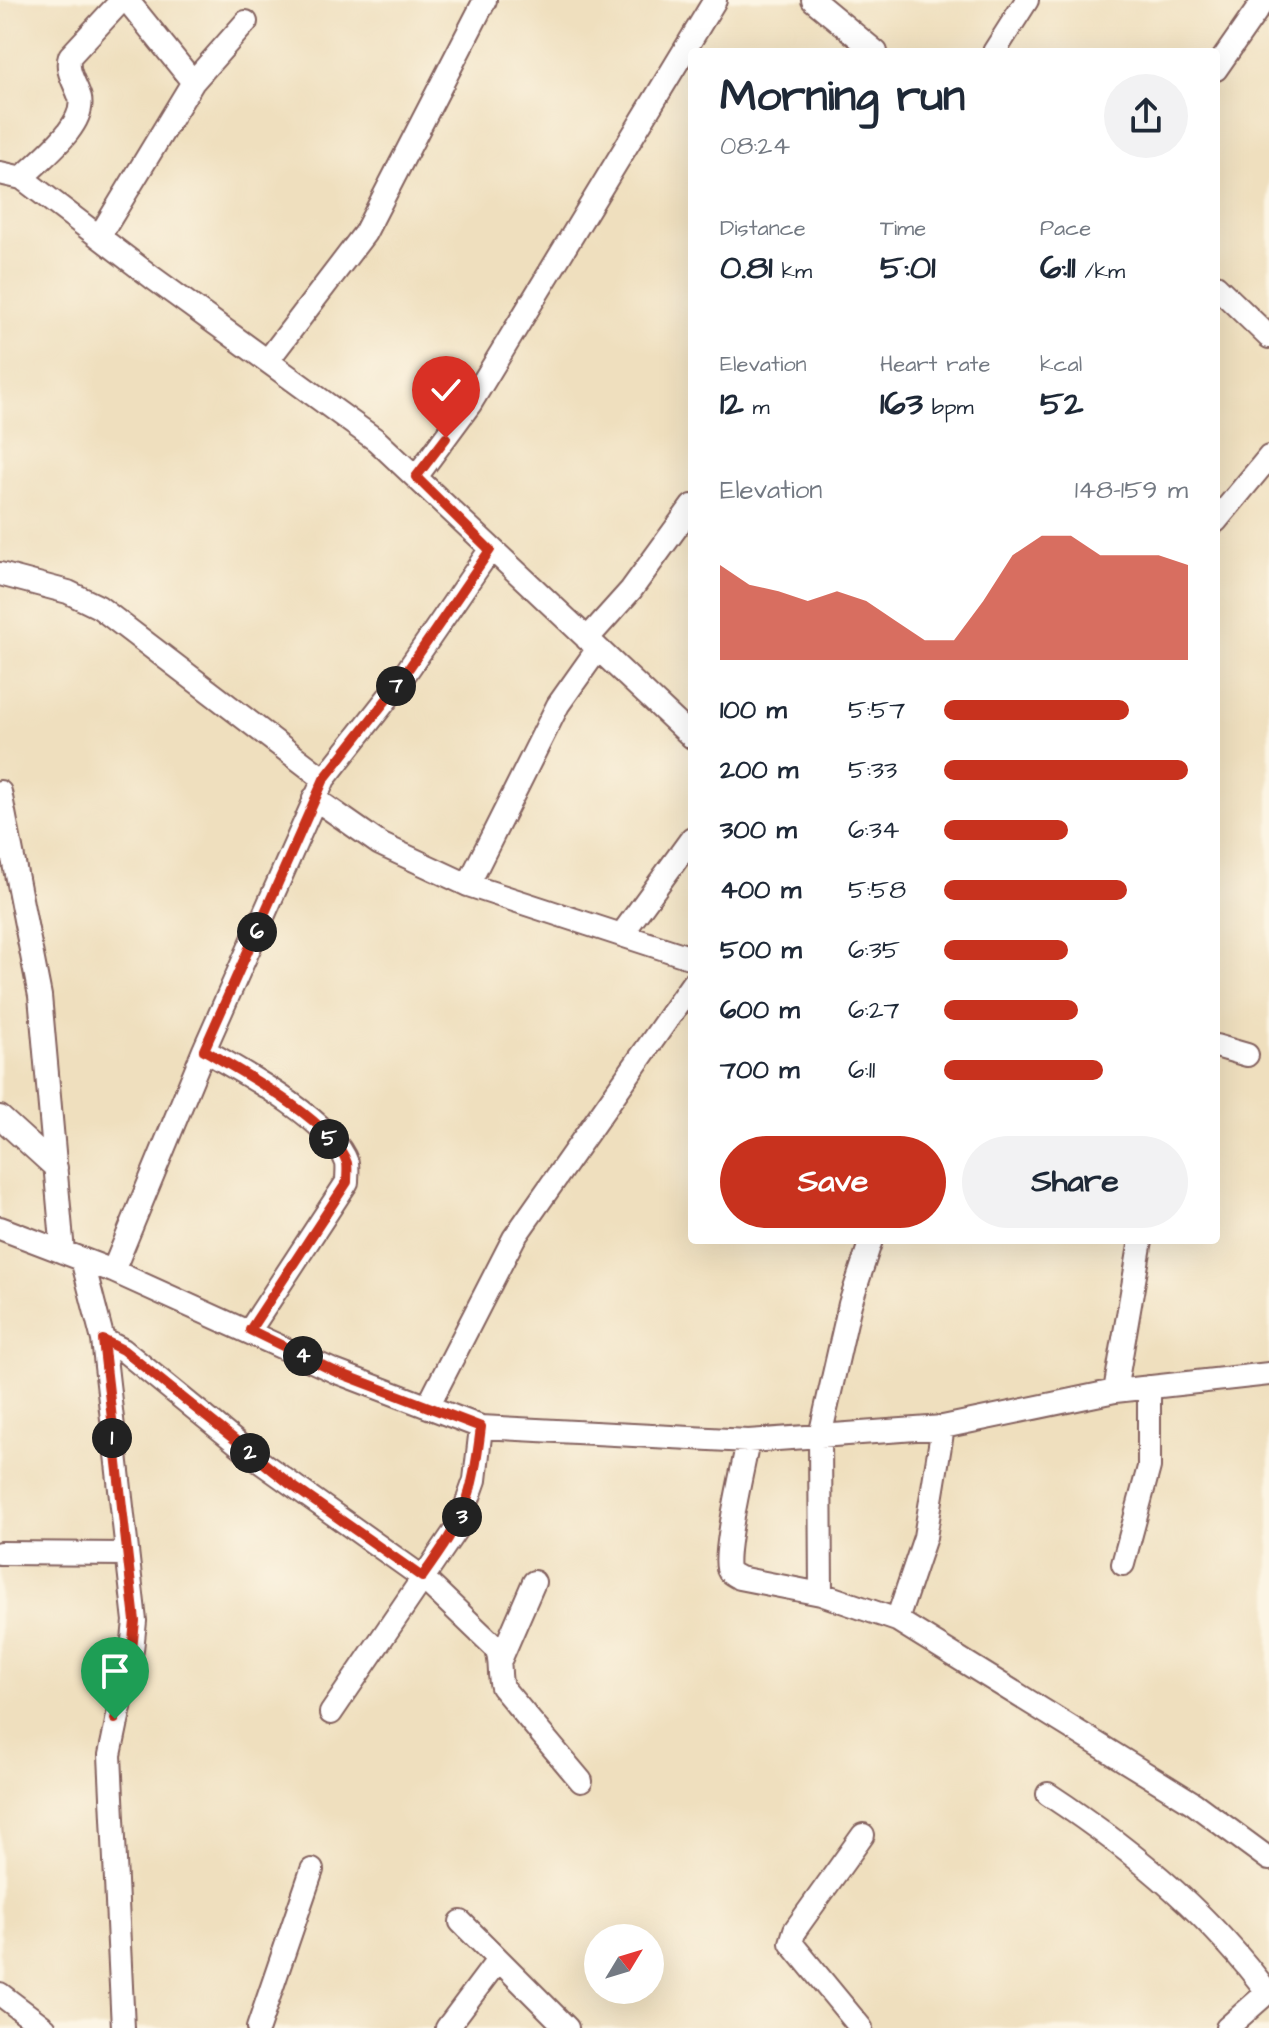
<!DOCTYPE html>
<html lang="en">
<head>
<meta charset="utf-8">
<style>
  body { margin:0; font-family:"Architects Daughter",sans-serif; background:#f2f2f3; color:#1f2937; height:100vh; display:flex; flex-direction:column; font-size:30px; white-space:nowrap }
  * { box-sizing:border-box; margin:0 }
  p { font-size:26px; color:#747a83 }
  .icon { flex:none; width:44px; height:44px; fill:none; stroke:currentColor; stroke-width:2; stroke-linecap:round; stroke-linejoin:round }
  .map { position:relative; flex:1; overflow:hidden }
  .panel { position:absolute; left:688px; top:48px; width:532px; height:1196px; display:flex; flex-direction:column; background:#fff; border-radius:8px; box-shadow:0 8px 32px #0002 }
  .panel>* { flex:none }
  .needle { width:52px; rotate:52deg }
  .fabs { position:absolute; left:584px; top:1924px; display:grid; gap:16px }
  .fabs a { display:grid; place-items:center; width:80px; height:80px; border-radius:50%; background:#fff; box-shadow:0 8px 32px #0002; font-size:40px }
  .pin { position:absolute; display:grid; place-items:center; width:68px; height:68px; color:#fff; margin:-82px -34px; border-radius:50% 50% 50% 0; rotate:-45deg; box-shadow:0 0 8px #0007 }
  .pin .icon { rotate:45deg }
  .km { position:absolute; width:40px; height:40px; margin:-20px; border-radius:50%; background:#222; color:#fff; font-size:22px; line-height:40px; text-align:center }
  .round { display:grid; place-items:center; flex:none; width:84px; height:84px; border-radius:42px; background:#f2f2f3 }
  .summary { display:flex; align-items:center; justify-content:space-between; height:136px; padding:0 32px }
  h1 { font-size:44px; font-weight:800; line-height:60px }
  .metrics { display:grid; grid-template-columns:repeat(3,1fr); gap:12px; height:136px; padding:8px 32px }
  .metrics div { display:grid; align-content:center }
  .metrics b { font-size:34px; font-weight:800 }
  .metrics small { font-size:22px; font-weight:400 }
  .metrics p { font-size:22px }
  .chart { height:224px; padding:16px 32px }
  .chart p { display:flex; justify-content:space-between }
  .chart svg { width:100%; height:144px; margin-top:8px; fill:#c8321e; opacity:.7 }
  .cta { display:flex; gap:16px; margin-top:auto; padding:16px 32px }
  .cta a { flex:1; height:92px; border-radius:48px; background:#c8321e; color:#fff; font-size:32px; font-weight:800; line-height:92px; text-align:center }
  .cta a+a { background:#f2f2f3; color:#1f2937 }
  ul { padding:0 32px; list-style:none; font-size:26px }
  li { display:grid; grid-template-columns:128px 96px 1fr; align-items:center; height:60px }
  li i { height:20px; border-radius:10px; background:#c8321e }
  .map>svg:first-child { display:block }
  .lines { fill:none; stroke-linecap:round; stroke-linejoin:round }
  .street-casing { stroke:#84625e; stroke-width:26 }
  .street { stroke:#fff; stroke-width:22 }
  .route-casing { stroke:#fff; stroke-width:16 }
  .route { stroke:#c8321e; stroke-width:10 }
</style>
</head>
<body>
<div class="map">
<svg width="1269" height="2028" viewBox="0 0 1269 2028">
  <rect width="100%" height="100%" fill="#fcf5e5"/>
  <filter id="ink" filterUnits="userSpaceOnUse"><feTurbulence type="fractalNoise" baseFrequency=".0125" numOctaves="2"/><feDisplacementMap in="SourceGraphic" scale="16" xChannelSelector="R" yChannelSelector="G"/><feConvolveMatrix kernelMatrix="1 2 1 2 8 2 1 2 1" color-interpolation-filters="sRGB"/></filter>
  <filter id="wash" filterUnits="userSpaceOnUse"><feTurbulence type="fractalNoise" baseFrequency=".006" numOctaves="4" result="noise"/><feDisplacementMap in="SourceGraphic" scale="32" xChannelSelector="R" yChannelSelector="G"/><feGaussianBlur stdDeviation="1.8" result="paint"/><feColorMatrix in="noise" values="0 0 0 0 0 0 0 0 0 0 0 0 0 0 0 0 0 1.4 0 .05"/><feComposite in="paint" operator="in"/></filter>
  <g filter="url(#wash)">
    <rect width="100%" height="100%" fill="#efdfbe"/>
  </g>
  <g filter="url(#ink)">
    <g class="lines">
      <g class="street-casing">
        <path id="street" d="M127,0L193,82
          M813,0L876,52
          M994,52L1027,0
          M1216,69L1264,0
          M0,173L22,178L153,278L376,440L692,737
          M22,178C40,159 86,126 80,98C76,84 65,71 70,56L122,0
          M99,237L193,82L246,22
          M1216,286L1269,337
          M268,360L365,233L485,0
          M416,477L470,404L715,0
          M1216,521L1269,457
          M0,574L68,592L99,607L324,779
          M587,639L631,590L692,506
          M0,792L40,996L63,1252
          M314,798L380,844L468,885L692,958
          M468,885L558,705L597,650
          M622,934L692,838
          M1216,1046L1247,1055
          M204,1050C241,1071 333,1121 347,1163C348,1168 347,1176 347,1182L250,1330
          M0,1117L56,1168
          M0,1228L113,1271L334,1371L481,1427L748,1441L820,1436L943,1427L1115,1391L1269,1374
          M82,1259L103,1340L135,1621L132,1650L110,1755L123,2028
          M113,1271L204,1050L324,779L394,690L490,550
          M103,1340L123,1350L259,1461L422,1577L496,1648C502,1661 498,1674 502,1687L581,1781
          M1115,1391L1141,1240
          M428,1406L514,1238L692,984
          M748,1441C745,1459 721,1560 729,1571C731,1574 736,1576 739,1578L821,1594L897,1620L1193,1803L1269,1859
          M0,1553L126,1554
          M1123,1564L1149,1467V1387
          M821,1594L820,1436L850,1304L871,1240
          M897,1620L925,1537L943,1427
          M501,1658L534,1582
          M331,1713L459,1525L475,1480L481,1427
          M1048,1794C1130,1848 1210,1914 1268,1993
          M461,1922L567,2028
          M0,1994L45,2028
          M258,2028L312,1870
          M447,2028L498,1960
          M861,2028L791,1943L795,1930L863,1835
          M1227,2028L1269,1991"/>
      </g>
      <use href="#street" class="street"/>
    </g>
  </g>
  <g class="lines" filter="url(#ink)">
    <g class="route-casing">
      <path id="route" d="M115,1719L132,1650L135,1621L103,1340L123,1350L290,1484L422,1577C465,1517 472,1501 481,1427L334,1371L250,1330L347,1182C347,1177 348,1168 347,1163C333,1121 240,1071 204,1050L324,779L394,690L490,550L416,477L446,438"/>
    </g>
    <use href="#route" class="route"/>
  </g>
</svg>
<div class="fabs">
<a><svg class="needle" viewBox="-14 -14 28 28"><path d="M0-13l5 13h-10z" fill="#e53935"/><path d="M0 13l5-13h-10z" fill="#747a83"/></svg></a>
</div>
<div class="pin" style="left:115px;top:1719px;background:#1e9e55"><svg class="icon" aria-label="arrive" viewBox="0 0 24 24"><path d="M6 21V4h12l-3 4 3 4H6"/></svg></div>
<div class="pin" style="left:446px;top:438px;background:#d93025"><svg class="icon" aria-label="check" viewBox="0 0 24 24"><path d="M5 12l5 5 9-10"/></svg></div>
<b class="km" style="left:112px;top:1438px">1</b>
<b class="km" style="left:250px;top:1453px">2</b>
<b class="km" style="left:462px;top:1517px">3</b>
<b class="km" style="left:303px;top:1356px">4</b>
<b class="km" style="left:329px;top:1139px">5</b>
<b class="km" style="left:257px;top:932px">6</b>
<b class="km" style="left:396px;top:686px">7</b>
<section class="panel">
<div class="summary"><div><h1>Morning run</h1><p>08:24</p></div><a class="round"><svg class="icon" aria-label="share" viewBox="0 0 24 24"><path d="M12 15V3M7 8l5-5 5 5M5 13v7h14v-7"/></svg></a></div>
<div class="metrics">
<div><p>Distance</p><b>0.81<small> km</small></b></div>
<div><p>Time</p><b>5:01</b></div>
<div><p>Pace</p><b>6:11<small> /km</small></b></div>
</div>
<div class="metrics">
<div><p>Elevation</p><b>12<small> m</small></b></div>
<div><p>Heart rate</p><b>163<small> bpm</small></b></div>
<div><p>kcal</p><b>52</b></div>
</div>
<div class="chart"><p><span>Elevation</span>148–159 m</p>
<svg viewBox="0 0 160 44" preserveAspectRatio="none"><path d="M0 44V15L10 21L20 23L30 26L40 23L50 26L60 32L70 38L80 38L90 26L100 12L110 6L120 6L130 12L140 12L150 12L160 15V44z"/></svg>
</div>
<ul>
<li><b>100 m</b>5:57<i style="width:76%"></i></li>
<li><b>200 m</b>5:33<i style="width:100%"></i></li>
<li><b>300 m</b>6:34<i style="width:51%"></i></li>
<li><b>400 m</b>5:58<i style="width:75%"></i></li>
<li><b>500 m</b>6:35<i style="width:51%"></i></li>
<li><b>600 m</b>6:27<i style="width:55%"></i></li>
<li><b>700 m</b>6:11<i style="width:65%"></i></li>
</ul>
<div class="cta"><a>Save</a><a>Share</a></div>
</section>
</div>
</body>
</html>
